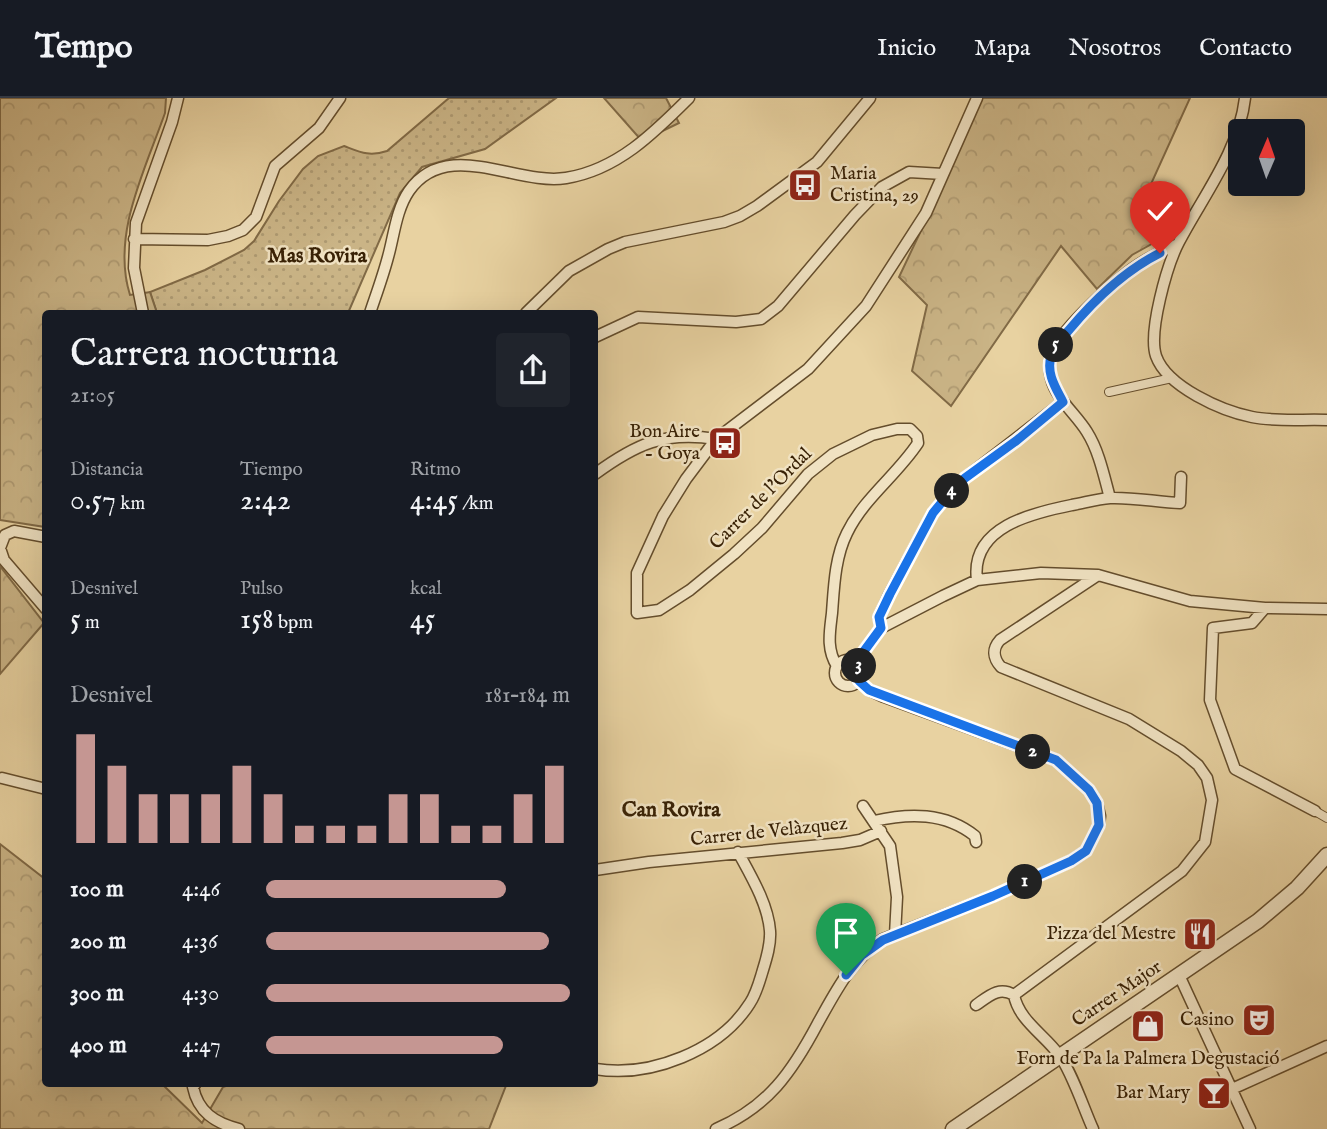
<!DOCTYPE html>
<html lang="es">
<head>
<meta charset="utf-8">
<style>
  body { margin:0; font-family:"IM FELL English",serif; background:#20242c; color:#f1f3f6; height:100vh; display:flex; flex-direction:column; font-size:26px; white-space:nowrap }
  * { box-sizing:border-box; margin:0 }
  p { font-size:23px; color:#9ea1a6 }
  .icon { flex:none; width:38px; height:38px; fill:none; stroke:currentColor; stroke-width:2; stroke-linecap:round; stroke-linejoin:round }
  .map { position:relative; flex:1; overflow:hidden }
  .details { position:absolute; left:42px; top:212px; width:556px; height:777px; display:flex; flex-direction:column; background:#171b24; border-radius:7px; box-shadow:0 7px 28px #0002 }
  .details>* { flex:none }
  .needle { width:46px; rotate:2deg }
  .fabs { position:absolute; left:1228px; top:21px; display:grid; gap:14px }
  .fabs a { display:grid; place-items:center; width:77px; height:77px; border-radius:7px; background:#171b24; box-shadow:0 7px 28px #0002; font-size:35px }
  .pin { position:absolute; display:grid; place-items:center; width:60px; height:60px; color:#fff; margin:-72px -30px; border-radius:50% 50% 50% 0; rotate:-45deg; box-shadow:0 0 7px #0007 }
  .pin .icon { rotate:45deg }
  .km { position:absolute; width:35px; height:35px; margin:-18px; border-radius:50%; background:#222; color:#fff; font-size:19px; line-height:35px; text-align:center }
  .round { display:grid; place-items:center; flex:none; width:74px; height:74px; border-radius:7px; background:#20242c }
  .head { display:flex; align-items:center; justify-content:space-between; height:119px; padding:0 28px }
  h1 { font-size:38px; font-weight:600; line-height:52px }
  .metrics { display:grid; grid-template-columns:repeat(3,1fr); gap:10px; height:119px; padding:7px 28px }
  .metrics div { display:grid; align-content:center }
  .metrics b { font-size:30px; font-weight:600 }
  .metrics small { font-size:19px; font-weight:400 }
  .metrics p { font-size:19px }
  .chart { height:196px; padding:14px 28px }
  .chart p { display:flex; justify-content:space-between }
  .chart svg { width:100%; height:126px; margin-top:7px; stroke:#c59692; stroke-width:6 }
  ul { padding:0 28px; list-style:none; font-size:23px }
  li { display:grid; grid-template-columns:112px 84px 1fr; align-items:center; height:52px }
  li i { height:18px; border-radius:9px; background:#c59692 }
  header { display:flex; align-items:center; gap:42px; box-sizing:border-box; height:98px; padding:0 35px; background:#171b24; border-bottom:2px solid #363941 }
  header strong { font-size:33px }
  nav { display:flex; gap:38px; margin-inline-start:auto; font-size:24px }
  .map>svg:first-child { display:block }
  .grass { fill:url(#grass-dots); stroke:#816a46; stroke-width:2 }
  .forest { fill:url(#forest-crowns); stroke:#816a46; stroke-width:2 }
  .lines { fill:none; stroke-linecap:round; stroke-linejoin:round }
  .pedestrian-casing { stroke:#644d2c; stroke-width:10 }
  .minor-casing { stroke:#644d2c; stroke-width:13 }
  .tertiary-casing { stroke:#644d2c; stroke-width:17 }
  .pedestrian { stroke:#f0e2c2; stroke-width:8 }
  .minor { stroke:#f0e2c2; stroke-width:10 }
  .tertiary { stroke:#f0e2c2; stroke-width:14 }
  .route-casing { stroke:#fff; stroke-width:14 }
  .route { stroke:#1a73e8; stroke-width:9 }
  .labels { text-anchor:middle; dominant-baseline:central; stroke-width:5; stroke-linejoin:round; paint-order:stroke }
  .poi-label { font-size:19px; fill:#382105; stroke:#f0e2c2; text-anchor:end }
  .street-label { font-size:19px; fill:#382105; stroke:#f0e2c2 }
  .neighbourhood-label { font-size:21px; font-weight:bold; fill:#382105; stroke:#f0e2c2 }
</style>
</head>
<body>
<header>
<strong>Tempo</strong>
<nav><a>Inicio</a><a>Mapa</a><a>Nosotros</a><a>Contacto</a></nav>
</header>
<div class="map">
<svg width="1327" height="1031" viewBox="0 0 1327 1031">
  <defs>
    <pattern id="grass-dots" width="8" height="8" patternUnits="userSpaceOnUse" patternTransform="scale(1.75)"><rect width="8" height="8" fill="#cab486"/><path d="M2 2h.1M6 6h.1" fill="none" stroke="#ae9a72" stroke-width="1.8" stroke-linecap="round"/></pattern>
    <pattern id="forest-crowns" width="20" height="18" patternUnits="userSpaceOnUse" patternTransform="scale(1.75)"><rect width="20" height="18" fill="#cab486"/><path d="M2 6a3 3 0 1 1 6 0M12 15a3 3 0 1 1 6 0" fill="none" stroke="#ae9a72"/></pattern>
  </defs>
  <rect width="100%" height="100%" fill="#e8d2a1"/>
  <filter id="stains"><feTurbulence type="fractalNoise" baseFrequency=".00286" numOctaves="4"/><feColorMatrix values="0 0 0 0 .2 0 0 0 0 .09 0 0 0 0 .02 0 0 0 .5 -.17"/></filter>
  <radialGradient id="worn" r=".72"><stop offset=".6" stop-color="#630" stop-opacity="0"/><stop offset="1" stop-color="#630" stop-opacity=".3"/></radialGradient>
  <path class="grass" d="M449,0H556L485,51L422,69L400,95L348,215H292L288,213L286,215H157L150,194L205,172L244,152L254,143L279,103L303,71L318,58L344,48C360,54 369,59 387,53Z"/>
  <path class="forest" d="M0,0H166L165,15C145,72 111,137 130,197L150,194L157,215H46L45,429L0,422Z
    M604,0H666L679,25L642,43Z
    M978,0H1190L1136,119L1166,138L1132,157L1097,191L1061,148L951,308L912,273L927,207L899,179L946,80Z
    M0,468L44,525L0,576Z
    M0,746L45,781L46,985H161L202,1025L223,989L234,985H507L489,1031H0Z"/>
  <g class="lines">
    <g class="pedestrian-casing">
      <path id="pedestrian" d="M1109,294L1172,280
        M1315,713L1327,720"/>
    </g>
    <g class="minor-casing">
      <path id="minor" d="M1245,0C1239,53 1203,98 1179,144C1167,167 1148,234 1156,258C1167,289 1222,313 1252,319C1276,324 1303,321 1327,322
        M134,141L208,142L228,138L243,132L256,119L275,68L319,30L340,0
        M143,215L134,170L136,125L172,24L178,0
        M370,215C376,197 383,178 388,159C394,138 396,112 409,93C447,39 516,88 566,80C617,72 654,35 689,0
        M526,215L569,173L608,151L625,144L724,124L740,118L757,108L817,64L870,0
        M595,239L638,219L736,224L761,221L778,208L855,117L882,89L909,74L943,76
        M595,376C636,346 664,333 716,341
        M1110,400C1104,378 1099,353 1087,334C1076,316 1056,301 1051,280C1049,272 1049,262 1052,254C1063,229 1120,177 1144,163C1154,157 1166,152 1178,146
        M46,439L14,433L5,437L0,450L4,462L46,511
        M977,482C970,429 1032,415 1072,407C1084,405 1097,401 1110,400C1132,399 1157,404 1180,405L1181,379
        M1265,510L1252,525L1213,530L1210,602L1235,671L1315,713
        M881,530L879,519L889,497L933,415L947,398L965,380L1063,304
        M835 575a13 13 0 1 1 26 0a13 13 0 1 1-26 0Z
        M856,564L881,530L943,498L977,482L1041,475L1098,477L1190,503L1265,510L1327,511
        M837,568C826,551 830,533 832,515C834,488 835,459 847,435C864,400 897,377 918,345L917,338L910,331H897L872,337L833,356L808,376L762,430L734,456L690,492L659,512L637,515V475L663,418L686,381L716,341L808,271L866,208L926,115L977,0
        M2,680L46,691
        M863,708L890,748L897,799L895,837
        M874,723C909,715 945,714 975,738L976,744
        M595,772L649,764L842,745L860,742L881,733
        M1179,877L1250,1031
        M1014,897L1182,773L1205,744L1212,702L1207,680L1198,667L1181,653L1129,621L1001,569C993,560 992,551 1000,542L1098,477
        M1014,897C1019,923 1045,937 1059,957C1071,972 1084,1011 1093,1031
        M976,907C989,898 999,888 1014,897
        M595,971C650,980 720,953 750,905C756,896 759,885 762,875C766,862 771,847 770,833C768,806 751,778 738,754
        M196,985L193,989C198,1014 215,1025 239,1031
        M1232,991L1327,948
        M716,1031C768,1009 792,974 818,925C836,893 851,862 883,841L993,798L1071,763L1086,753L1099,727L1100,718L1097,705L1089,692L1056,662L884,599L869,592L859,583"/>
    </g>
    <g class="tertiary-casing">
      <path id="tertiary" d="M953,1031L1258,823L1297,790L1327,757"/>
    </g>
    <use href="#pedestrian" class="pedestrian"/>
    <use href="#minor" class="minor"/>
    <use href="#tertiary" class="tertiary"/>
  </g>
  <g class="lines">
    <g class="route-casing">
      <path id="route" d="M846,877L862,857L883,842L993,798L1071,763L1086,753L1099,727L1097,705L1089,692L1056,662L869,592L859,583L861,572L856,564L881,530L879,519L890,496L933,415L947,398L965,380L1016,343L1063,304C1056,290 1046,276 1051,258C1053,248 1062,240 1069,232C1095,201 1124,173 1160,155"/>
    </g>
    <use href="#route" class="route"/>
  </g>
  <defs>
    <g id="bus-square" transform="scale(1.75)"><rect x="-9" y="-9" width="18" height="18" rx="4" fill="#8f2418" stroke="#f0e2c2"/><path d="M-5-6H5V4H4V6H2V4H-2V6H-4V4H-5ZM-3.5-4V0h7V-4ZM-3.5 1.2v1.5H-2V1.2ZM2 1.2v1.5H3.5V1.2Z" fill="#fff"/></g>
    <g id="restaurant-square" transform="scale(1.75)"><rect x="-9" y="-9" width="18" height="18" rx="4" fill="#8f2418" stroke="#f0e2c2"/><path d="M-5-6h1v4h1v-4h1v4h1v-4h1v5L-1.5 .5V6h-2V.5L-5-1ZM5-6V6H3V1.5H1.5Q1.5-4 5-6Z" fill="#fff"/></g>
    <g id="theatre-square" transform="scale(1.75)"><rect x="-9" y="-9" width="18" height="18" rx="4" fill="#8f2418" stroke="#f0e2c2"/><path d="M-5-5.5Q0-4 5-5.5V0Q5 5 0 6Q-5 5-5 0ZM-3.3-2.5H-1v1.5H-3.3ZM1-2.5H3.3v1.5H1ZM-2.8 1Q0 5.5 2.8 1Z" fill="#fff"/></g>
    <g id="shop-square" transform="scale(1.75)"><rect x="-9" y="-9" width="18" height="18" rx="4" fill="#8f2418" stroke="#f0e2c2"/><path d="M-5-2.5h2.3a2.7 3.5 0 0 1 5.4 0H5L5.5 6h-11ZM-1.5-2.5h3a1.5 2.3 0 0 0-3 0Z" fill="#fff"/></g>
    <g id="bar-square" transform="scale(1.75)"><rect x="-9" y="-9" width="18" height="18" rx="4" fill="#8f2418" stroke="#f0e2c2"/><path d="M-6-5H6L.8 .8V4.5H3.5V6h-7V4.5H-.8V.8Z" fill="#fff"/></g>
  </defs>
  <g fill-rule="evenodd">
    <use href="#bus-square" x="805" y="87"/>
    <use href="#bus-square" x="725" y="345"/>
    <use href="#restaurant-square" x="1200" y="836"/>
    <use href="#theatre-square" x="1259" y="922"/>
    <use href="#shop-square" x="1148" y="928"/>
    <use href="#bar-square" x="1214" y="995"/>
  </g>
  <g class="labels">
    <g class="poi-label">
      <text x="830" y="76" text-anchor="start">Maria<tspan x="830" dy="22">Cristina, 29</tspan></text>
      <text x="700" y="334">Bon Aire<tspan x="700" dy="22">- Goya</tspan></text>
      <text x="1176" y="836">Pizza del Mestre</text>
      <text x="1234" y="922">Casino</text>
      <text x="1148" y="961" text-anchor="middle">Forn de Pa la Palmera Degustació</text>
      <text x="1190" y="995">Bar Mary</text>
    </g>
    <g class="street-label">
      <text transform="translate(761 401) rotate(-45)">Carrer de l'Ordal</text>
      <text transform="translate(769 734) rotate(-6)">Carrer de Velàzquez</text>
      <text transform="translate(1117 896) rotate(-34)">Carrer Major</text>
    </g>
    <g class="neighbourhood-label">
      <text x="317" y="158">Mas Rovira</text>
      <text x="671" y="712">Can Rovira</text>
    </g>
  </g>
  <rect width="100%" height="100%" filter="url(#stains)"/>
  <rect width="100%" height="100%" fill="url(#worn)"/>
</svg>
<div class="fabs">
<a><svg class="needle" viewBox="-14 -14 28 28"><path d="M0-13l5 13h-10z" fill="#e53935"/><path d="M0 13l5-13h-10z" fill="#9ea1a6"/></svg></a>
</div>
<div class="pin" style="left:846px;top:877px;background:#1e9e55"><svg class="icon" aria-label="arrive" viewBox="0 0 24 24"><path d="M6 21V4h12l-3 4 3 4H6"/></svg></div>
<div class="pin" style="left:1160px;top:155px;background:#d93025"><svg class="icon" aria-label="check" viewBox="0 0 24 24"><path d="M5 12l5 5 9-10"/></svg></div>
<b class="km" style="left:1025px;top:784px">1</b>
<b class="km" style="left:1033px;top:654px">2</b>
<b class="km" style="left:859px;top:568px">3</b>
<b class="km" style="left:952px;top:393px">4</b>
<b class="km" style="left:1056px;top:247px">5</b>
<section class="details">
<div class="head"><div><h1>Carrera nocturna</h1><p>21:05</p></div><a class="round"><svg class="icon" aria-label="share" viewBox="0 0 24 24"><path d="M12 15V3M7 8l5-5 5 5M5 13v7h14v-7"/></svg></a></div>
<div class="metrics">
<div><p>Distancia</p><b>0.57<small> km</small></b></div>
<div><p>Tiempo</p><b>2:42</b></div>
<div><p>Ritmo</p><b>4:45<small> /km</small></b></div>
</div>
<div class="metrics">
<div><p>Desnivel</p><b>5<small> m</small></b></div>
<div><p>Pulso</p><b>158<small> bpm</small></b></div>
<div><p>kcal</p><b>45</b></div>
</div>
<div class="chart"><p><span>Desnivel</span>181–184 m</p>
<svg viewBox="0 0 160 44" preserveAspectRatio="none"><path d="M5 44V6M15 44V17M25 44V27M35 44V27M45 44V27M55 44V17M65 44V27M75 44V38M85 44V38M95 44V38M105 44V27M115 44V27M125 44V38M135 44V38M145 44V27M155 44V17"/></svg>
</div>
<ul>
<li><b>100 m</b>4:46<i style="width:79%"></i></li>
<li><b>200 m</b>4:36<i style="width:93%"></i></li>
<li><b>300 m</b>4:30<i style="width:100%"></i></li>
<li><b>400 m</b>4:47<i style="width:78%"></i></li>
</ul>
</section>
</div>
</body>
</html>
